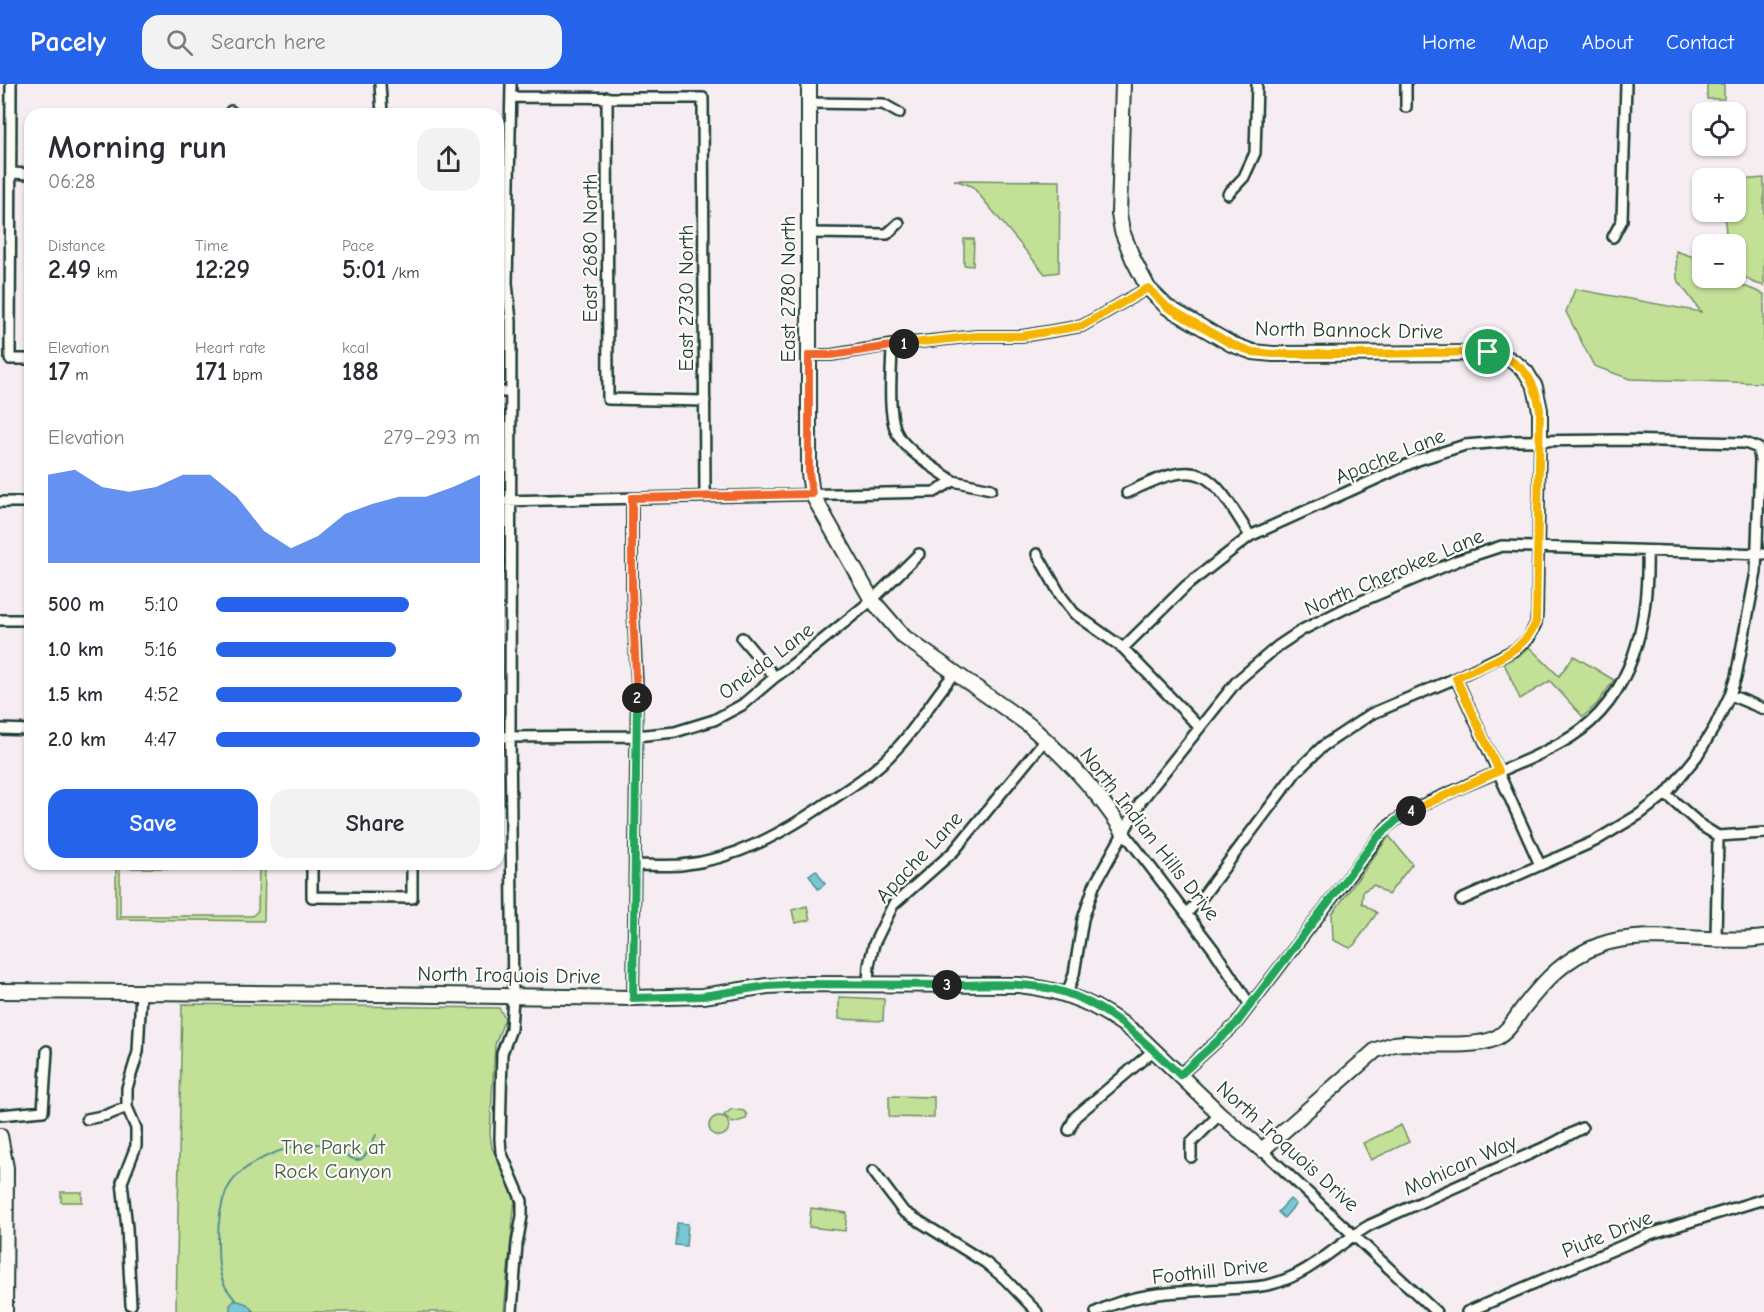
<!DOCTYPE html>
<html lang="en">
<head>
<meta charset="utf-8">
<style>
  body { margin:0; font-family:"Comic Neue",sans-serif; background:#f2f2f3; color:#2b2b33; height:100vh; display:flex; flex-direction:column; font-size:22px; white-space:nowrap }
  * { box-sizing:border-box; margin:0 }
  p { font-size:20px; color:#7c7c81 }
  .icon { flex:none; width:33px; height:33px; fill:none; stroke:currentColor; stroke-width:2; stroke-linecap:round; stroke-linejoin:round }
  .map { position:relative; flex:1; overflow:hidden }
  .panel { position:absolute; left:24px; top:24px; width:480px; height:762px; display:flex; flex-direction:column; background:#fff; border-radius:18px; box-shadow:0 2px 4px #0004 }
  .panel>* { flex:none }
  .tools { position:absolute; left:1692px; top:18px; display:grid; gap:12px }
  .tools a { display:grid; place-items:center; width:54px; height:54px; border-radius:12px; background:#fff; box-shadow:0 2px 4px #0004; font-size:30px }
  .pin { position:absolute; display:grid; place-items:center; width:51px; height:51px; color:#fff; margin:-26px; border:3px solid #fff; border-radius:50%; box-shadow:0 2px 6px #0007 }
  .km { position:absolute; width:30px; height:30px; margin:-15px; border-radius:50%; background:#222; color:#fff; font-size:16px; line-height:30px; text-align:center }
  .round { display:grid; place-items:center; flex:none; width:63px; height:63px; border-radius:18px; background:#f2f2f3 }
  .headline { display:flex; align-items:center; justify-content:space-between; height:102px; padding:0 24px }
  h1 { font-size:33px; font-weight:800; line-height:45px }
  .stats { display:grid; grid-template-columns:repeat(3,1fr); gap:9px; height:102px; padding:6px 24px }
  .stats div { display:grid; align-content:center }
  .stats b { font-size:26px; font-weight:800 }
  .stats small { font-size:16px; font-weight:400 }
  .stats p { font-size:16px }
  .chart { height:168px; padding:12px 24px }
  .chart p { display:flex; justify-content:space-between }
  .chart svg { width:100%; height:108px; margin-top:6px; fill:#2563eb; opacity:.7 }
  .button { display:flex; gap:12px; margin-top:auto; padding:12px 24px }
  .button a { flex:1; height:69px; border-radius:18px; background:#2563eb; color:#fff; font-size:24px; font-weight:800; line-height:69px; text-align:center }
  .button a+a { background:#f2f2f3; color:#2b2b33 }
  ul { padding:0 24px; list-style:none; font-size:20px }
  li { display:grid; grid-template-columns:96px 72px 1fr; align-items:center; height:45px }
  li i { height:15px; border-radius:8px; background:#2563eb }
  header { display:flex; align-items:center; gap:36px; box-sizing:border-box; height:84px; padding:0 30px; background:#2563eb; color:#fff }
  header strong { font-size:28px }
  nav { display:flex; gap:33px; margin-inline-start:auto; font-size:21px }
  .search { width:420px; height:54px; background:#f2f2f3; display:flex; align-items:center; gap:15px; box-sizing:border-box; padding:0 21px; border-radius:18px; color:#7c7c81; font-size:22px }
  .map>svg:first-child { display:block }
  .green { fill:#c3e097; stroke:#718e66; stroke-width:1.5 }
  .water { fill:#78c7d4; stroke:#549094; stroke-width:1.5 }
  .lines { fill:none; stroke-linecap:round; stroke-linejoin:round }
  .stream { stroke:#549094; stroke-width:2 }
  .street-casing { stroke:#1f3d34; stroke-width:14 }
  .secondary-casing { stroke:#1f3d34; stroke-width:18 }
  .street { stroke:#fdfcf7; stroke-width:9 }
  .secondary { stroke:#fdfcf7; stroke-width:14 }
  .split-1-casing { stroke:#fff; stroke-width:12 }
  .split-2-casing { stroke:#fff; stroke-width:12 }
  .split-3-casing { stroke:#fff; stroke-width:12 }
  .split-4-casing { stroke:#fff; stroke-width:12 }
  .split-5-casing { stroke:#fff; stroke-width:12 }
  .split-1 { stroke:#f5b400; stroke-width:8 }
  .split-2 { stroke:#f0652b; stroke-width:8 }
  .split-3 { stroke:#22a559; stroke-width:8 }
  .split-4 { stroke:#22a559; stroke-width:8 }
  .split-5 { stroke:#f5b400; stroke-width:8 }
  .labels { text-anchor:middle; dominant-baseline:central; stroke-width:4.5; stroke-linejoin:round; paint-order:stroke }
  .street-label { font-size:21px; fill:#1f3d34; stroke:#fdfcf7 }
  .park-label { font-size:21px; fill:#405e48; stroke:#fdfcf7 }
</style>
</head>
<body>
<header>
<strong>Pacely</strong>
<div class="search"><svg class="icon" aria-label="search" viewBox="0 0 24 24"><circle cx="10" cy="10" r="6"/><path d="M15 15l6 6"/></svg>Search here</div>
<nav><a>Home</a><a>Map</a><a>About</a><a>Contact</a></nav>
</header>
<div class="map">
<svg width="1764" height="1228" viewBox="0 0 1764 1228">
  <rect width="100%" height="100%" fill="#f5edf2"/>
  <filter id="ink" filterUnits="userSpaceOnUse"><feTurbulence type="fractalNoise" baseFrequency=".0167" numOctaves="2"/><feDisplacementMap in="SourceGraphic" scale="12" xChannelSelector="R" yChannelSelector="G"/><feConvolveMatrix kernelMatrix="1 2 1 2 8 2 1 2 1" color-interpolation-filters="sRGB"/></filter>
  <g filter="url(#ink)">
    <path class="green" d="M1707,0H1724V15H1707Z
      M1764,94V202L1752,198L1736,186V160H1727L1724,128H1736V100L1740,96Z
      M954,96L1060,97L1059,188L1045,190L972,102Z
      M964,155H974L973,182L964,181Z
      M1676,167L1702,176V194H1724L1764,210V299L1630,295L1594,282L1566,228L1575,205L1701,228L1677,195Z
      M1529,563L1559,592L1574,572L1614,596L1597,620L1583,633L1550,597L1520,615L1504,579L1522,570Z
      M1389,752L1412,780L1388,811L1374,801L1363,807L1362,819L1377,829L1354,861L1350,864L1333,856L1332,830Z
      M116,780H120V832H252L258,827L259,780H265L264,837L116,835Z
      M129,780H249V785L128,784Z
      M807,822L810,836L795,839L792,826Z
      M839,913L884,915L883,937L839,935Z
      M182,920L499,924L505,934L495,961L490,1049L492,1064L513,1104L515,1114L504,1228H176Z
      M889,1012L934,1013V1034L889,1033Z
      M732,1025L744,1027L747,1031L746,1035L733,1039L724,1031Z
      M709 1042a10 10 0 1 1 20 0a10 10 0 1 1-20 0Z
      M1401,1041L1409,1058L1371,1076L1363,1059Z
      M61,1108H82V1118H61Z
      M811,1124L847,1129L845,1147L809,1143Z"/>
    <path class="water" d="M816,786L825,800L818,805L809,791Z
      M1290,1115L1296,1120L1284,1134L1278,1128Z
      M677,1139L688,1140L686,1162L675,1161Z
      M235,1216L247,1220L254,1228H230V1221Z"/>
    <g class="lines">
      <path class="stream" d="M236,1217C233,1212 228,1208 225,1202C218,1188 218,1173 218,1157C218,1142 220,1122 226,1108C238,1079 287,1060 316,1060C330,1059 351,1077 358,1076C366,1076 372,1058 376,1051"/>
      <g class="street-casing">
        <path id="street" d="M11,0L10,275H30
          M380,0L382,30
          M511,0L507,199L511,237L510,653L513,913L511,945L502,969L500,1055L501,1068L522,1117V1132L517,1160L512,1228
          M511,13L703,14L705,413
          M607,13L608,315L705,317
          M809,19L883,20L899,29
          M1406,23V0
          M231,27V30
          M12,89L30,90
          M1228,110L1244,93L1255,69L1257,0
          M809,149L887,150L899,139
          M1613,153L1622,136L1626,0
          M892,261C892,285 886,333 899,353C912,371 935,384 953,397
          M809,271H831L892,261L977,252H1022L1082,242L1148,204
          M498,308H511
          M1127,409C1203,371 1210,387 1250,452
          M632,414V505L637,601L633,914
          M498,417L934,408L953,397L991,405
          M0,418H30
          M1037,470L1061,512L1074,529L1123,564L1199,643
          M0,536H30
          M742,554L775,593
          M1123,564L1186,502L1250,452L1418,376L1443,368L1465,361L1513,357L1618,356L1745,359L1758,364L1760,376L1756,488L1736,593L1730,611L1715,642L1697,672L1666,710L1640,730L1595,757L1461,816
          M1456,594L1540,781
          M1730,611L1764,625
          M0,645L30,646
          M498,653L636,652L675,648L714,636L742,621L775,593L792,581L872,516L919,470
          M1666,710L1702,742L1718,752L1764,749
          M1123,747L1214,866L1250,921
          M312,780V813L412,814V780
          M635,781C650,781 666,782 681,781C738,775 785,748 831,716C856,700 880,684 899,662C920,639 935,611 955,589
          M1186,830L1203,812L1296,688L1323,662L1371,630L1456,594L1516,565L1529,554L1536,539L1537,529L1540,356
          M1716,855L1718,752
          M868,900L869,881L874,860L893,821L954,767L1045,656
          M1067,910L1074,890L1083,835L1094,802L1141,717L1237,597L1278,562L1302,546L1350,522L1459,476L1502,462L1764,470
          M1180,991L1236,940L1386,744C1410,724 1439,714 1467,701C1502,686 1539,673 1571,653C1634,613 1649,536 1647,467
          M0,1031L43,1027L47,967
          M87,1035L107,1031L127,1023
          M1069,1046L1075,1033L1154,966
          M1262,1066L1436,1228
          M1191,1073V1059L1220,1030
          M873,1087L903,1127L986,1179L1005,1195L1037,1228
          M131,1221L127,1144L122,1098L136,1062V1044L127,1023V1004L138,968L141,908
          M1096,1228C1136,1207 1182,1208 1226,1205C1242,1204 1257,1204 1272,1200C1311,1190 1337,1160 1370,1141L1552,1060L1582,1044
          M1467,1228L1650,1150L1764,1115"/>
      </g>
      <g class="secondary-casing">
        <path id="secondary" d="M809,0V389L812,410L872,516L904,553L1029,641C1064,672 1098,707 1123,747
          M1123,0L1119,130L1122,147L1133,175L1148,204L1167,223L1231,260L1253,268L1273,270L1488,269L1498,271L1509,275L1518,281L1526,288L1535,303L1540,326V356
          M0,907L377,910L633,914L703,912L767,902L806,900L1019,901C1067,906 1100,922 1138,951L1220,1030L1262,1066L1376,966L1394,960L1405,959C1427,960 1477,964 1496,954C1508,948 1515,935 1523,924C1545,896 1565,874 1600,861C1647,844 1714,861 1764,854
          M0,1052L6,1084L5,1228"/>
      </g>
      <use href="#street" class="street"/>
      <use href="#secondary" class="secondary"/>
    </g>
  </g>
  <g class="lines" filter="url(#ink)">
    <g class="split-1-casing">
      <path id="split-1" d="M904,260L977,252H1022L1082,242L1148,204L1167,223L1231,260L1253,268L1273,270H1368L1488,268"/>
    </g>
    <g class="split-2-casing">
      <path id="split-2" d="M637,614L632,505V414L812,410L809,389V271H831L904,260"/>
    </g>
    <g class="split-3-casing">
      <path id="split-3" d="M637,614L633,914L703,912L767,902L806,900L947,901"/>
    </g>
    <g class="split-4-casing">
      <path id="split-4" d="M947,901C980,901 1015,898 1047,904C1101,914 1142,955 1180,991L1236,940L1376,755L1398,735L1411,727"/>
    </g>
    <g class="split-5-casing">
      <path id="split-5" d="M1411,727L1499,687L1456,594C1484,580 1524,570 1536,538L1540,326C1534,292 1522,277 1488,268"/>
    </g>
    <use href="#split-1" class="split-1"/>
    <use href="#split-2" class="split-2"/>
    <use href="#split-3" class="split-3"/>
    <use href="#split-4" class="split-4"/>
    <use href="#split-5" class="split-5"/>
  </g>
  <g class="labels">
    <g class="street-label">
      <text transform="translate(590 164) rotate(-90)">East 2680 North</text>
      <text transform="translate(788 205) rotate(-90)">East 2780 North</text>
      <text transform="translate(686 214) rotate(-90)">East 2730 North</text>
      <text transform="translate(1349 246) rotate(1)">North Bannock Drive</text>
      <text transform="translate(1390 372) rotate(-22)">Apache Lane</text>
      <text transform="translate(1394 488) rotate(-23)">North Cherokee Lane</text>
      <text transform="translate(766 577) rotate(-37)">Oneida Lane</text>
      <text transform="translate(1150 750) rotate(52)">North Indian Hills Drive</text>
      <text transform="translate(919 773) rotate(-47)">Apache Lane</text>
      <text transform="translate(509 891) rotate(1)">North Iroquois Drive</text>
      <text transform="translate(1288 1062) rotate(42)">North Iroquois Drive</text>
      <text transform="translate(1460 1081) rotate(-24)">Mohican Way</text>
      <text transform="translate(1607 1150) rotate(-22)">Piute Drive</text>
      <text transform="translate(1210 1187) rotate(-6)">Foothill Drive</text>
    </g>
    <g class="park-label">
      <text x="333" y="1063">The Park at<tspan x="333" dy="24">Rock Canyon</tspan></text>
    </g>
  </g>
</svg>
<div class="tools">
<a><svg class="icon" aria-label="locate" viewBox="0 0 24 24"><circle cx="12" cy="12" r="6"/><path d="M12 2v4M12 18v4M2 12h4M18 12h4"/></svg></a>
<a>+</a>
<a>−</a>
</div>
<div class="pin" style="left:1488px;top:268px;background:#1e9e55"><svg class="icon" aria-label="arrive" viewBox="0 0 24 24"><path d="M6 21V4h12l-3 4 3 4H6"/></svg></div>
<b class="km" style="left:904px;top:260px">1</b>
<b class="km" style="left:637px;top:614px">2</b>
<b class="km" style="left:947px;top:901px">3</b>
<b class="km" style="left:1411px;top:727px">4</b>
<section class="panel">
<div class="headline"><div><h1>Morning run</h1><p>06:28</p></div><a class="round"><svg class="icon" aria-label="share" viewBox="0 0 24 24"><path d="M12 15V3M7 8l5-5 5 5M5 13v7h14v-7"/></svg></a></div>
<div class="stats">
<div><p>Distance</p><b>2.49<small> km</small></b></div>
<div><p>Time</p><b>12:29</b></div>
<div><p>Pace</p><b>5:01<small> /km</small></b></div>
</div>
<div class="stats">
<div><p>Elevation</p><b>17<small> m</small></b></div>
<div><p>Heart rate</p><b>171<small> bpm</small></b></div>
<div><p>kcal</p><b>188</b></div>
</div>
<div class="chart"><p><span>Elevation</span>279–293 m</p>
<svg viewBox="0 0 160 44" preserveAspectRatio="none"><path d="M0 44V8L10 6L20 13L30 15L40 13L50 8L60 8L70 17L80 31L90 38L100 33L110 24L120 20L130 17L140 17L150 13L160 8V44z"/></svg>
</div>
<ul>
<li><b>500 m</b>5:10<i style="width:73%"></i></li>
<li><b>1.0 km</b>5:16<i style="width:68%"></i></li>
<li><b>1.5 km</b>4:52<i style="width:93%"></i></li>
<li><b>2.0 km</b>4:47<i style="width:100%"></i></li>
</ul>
<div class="button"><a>Save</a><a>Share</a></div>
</section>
</div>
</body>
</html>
